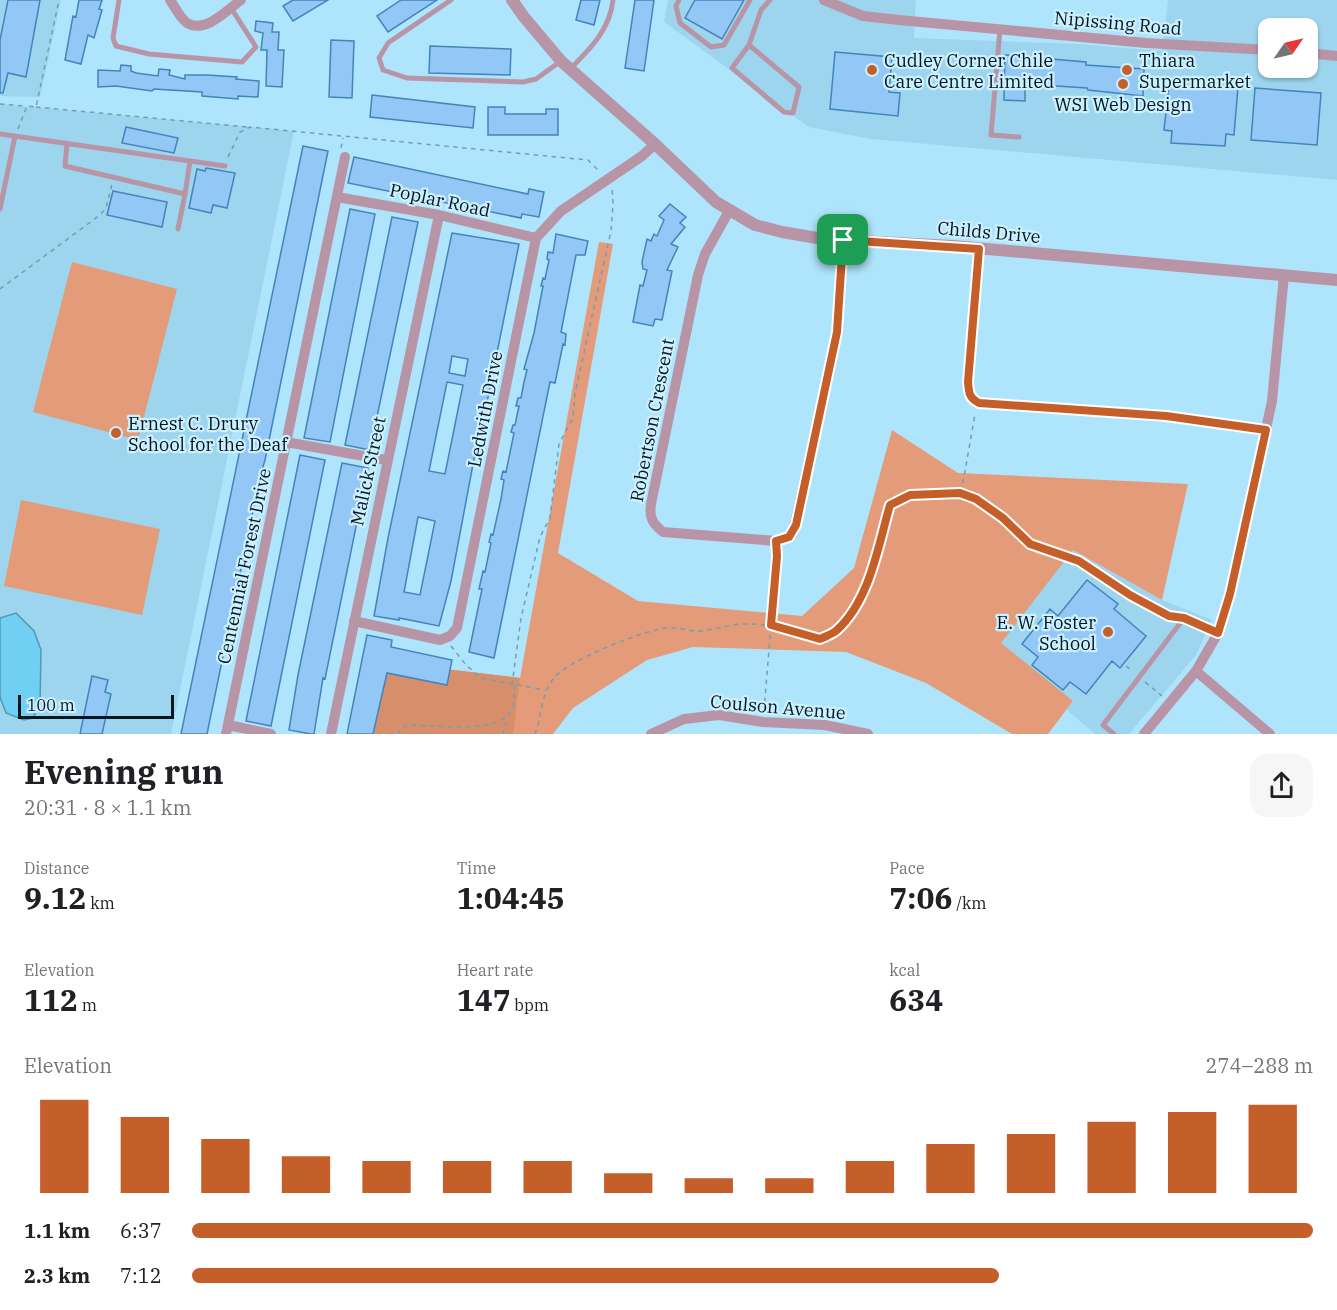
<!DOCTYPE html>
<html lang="en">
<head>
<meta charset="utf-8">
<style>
  body { margin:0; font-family:"IBM Plex Serif",serif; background:#f6f6f6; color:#202124; height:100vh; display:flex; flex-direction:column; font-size:22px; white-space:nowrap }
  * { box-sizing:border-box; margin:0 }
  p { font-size:20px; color:#757577 }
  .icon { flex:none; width:33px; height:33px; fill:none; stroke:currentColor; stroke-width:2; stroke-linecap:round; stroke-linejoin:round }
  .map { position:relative; height:734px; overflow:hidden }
  .side { display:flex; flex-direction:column; background:#fff; flex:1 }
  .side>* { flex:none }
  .needle { width:39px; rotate:56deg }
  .tools { position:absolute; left:1258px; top:18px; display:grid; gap:12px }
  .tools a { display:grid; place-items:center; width:60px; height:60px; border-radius:12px; background:#fff; box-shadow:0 2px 4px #0004; font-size:30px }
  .scale { position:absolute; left:18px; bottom:15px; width:156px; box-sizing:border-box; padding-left:6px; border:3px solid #02161e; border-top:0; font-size:16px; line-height:21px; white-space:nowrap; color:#02161e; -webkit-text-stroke:4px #ccf0ff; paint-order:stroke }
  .pin { position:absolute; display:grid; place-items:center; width:51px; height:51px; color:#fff; margin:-26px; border-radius:12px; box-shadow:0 3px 9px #0006 }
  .round { display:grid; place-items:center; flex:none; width:63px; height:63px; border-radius:18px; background:#f6f6f6 }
  .headline { display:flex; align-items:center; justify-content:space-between; height:102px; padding:0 24px }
  h1 { font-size:33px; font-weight:700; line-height:45px }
  .metrics { display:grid; grid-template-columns:repeat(3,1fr); gap:9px; height:102px; padding:6px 24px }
  .metrics div { display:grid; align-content:center }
  .metrics b { font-size:30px; font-weight:700 }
  .metrics small { font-size:16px; font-weight:400 }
  .metrics p { font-size:16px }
  .chart { height:168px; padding:12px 24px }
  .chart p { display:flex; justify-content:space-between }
  .chart svg { width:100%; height:108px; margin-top:6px; stroke:#c45f2a; stroke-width:6 }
  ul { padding:0 24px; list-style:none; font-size:20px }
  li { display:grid; grid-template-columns:96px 72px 1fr; align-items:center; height:45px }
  li i { height:15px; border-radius:8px; background:#c45f2a }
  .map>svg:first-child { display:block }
  .built { fill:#9cd5ed; fill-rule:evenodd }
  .green { fill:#e39b7a }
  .forest { fill:#d78e6b }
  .water { fill:#72cff4; stroke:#5098b4; stroke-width:1.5 }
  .building { fill:#93c7f5; stroke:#4384ba; stroke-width:1.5; fill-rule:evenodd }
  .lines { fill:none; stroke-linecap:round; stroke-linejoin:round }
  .path { stroke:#749eb0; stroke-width:1.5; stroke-dasharray:4.5 4.5; stroke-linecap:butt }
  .service { stroke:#b795a7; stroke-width:5 }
  .minor { stroke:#b795a7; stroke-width:10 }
  .tertiary { stroke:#b795a7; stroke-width:12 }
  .route-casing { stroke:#fff; stroke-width:12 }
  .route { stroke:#c45f2a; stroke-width:8 }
  .poi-dot { fill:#c45f2a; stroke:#ccf0ff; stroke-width:2 }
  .labels { text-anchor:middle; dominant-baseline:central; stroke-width:4.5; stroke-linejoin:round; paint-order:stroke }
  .street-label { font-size:18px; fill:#02161e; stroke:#ccf0ff }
  .poi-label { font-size:18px; fill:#02161e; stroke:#ccf0ff; text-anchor:start }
</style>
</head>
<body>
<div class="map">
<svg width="1337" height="734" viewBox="0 0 1337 734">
  <rect width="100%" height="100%" fill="#afe5fc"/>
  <path class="built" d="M0,0H61L40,97L0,96Z
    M668,0H916L914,38L1078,44L1162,51L1168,0H1337V180L871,139L809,127L664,22ZM1269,28H1308V68H1269Z
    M0,104L294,131L171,734H0Z
    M1073,550L1162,600L1212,620L1196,655L1129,734H1095L1067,710L1073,701L1000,643Z"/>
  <path class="green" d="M599,242L613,244L558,553L638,601L802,616L854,568L892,430L958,473L1188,484L1162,600L1073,550L1001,643L1073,701L1048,734H1012L926,683L846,652L693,647L647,660L573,708L553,734H372L412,665L520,678Z
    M72,262L177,289L138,440L33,412Z
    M21,500L160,529L142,615L4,586Z"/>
  <path class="forest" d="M412,665L520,678L513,734H372L382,694L383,676L392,669Z"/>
  <path class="water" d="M16,613L34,631L41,650L40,704L33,718L24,720L6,713L0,697V618Z"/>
  <path class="building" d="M8,0H40L26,77L8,73L3,93H0V40Z
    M79,0H102L99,9L102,10L94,38L88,35L81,64L65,60L73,16L76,17Z
    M293,0H328L293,21L283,6Z
    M401,0H437L388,32L377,16Z
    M581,0H600L594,25L576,20Z
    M635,0H654L644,71L625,68Z
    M695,0H744L722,39L685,18Z
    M256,21L273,23L272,32H279L278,50H284L282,87L266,86L267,50H261L263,33L255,31Z
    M331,40L354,41L352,98L329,97Z
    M430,46L511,49L510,75L429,73Z
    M835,52L892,57L889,92L900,93L898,116L830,109Z
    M1005,55L1086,62V65L1144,69L1143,96L1088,90L1087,88L1025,84V101L1004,100Z
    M121,65L131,66V71L136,73L158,76L159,69L170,70L169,75L185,79V75H207L237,77L236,79L259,81L258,97L238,96V99L202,96V92L154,89L152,91L116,86L98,87V70L120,71Z
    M1188,79L1218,81L1222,86L1238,87L1234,135L1226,134L1225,146L1171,143L1172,131L1164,130L1169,85L1171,83L1183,84Z
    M1255,88L1321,93L1317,145L1251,140Z
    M372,95L475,107L473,128L370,117Z
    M488,107H505V114H546V109H558V135H488Z
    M126,127L178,138L174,153L122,143Z
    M303,146L328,151L265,460L260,477L207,734H181Z
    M354,157L528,194L529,189L544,192L539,217L522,214L521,218L348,183Z
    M206,168L235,173L227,208L213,205L211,213L189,208L197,169L205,171Z
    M113,191L167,202L162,227L107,215Z
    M670,204L686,217L680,223L685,227L671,244L678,247L667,270L672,271L662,320L655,319L653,326L633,322L640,285L643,286L647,270L643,269L642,262L647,239L651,241L654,234L657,236L664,220L659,216Z
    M350,209L375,214L330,442L304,438Z
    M392,217L418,222L370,450L345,445Z
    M452,233L519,244L484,417L478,438L451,581L439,626L399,618V620L374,616L388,538ZM452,356L468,359L465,376L449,373ZM447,382L463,385L445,474L429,471ZM418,517L435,521L420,595L404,592Z
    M556,234L588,241L585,255H576L561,332L566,334L565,345L563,344L555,383L550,382L494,658L469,652L482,589H479L483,571L485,572L491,543L489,542L491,534L493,535L501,499L504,480L501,479L503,471L506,472L514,433L511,432L513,425H515L519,406H516L518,398H521L524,382L527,370L524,369L534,333L543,286H541L543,278L545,279L549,260L547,259L548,252L553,253Z
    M300,455L325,460L271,726L246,721Z
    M342,463L368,468L325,679L323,678L314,734H311L289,730L298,675Z
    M1087,580L1118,604L1114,609L1146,636L1120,668L1112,661L1086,694L1070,682L1063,690L1032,665L1038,657L1022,644L1050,609L1058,616Z
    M367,635L392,640L391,647L452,660L447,685L387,673L373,734H347Z
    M92,676L108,680L105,692L111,694L102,734H80Z"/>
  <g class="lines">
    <path class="path" d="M0,104L26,106
      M36,107L247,127
      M18,129L27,106L36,107L59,0
      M341,148L343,138
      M228,157L240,132L250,127L588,160L599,171
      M0,289L100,215L106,208L112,184
      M960,492L964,477L975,414
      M451,646L466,665L481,678L545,690
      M1126,666L1132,671
      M1145,682L1162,696
      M512,685L521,618L540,537L550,518L559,444L573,418L575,393L611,231L613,203L612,189
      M764,711L777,551
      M398,734L400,730L407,725C436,725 494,734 510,713C515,705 514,694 515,685
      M503,734L506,722
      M535,734C542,716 541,693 554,678C568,660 644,630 667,628C677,627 688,631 699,631C715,630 732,623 749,624C773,624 797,633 821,638C868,615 876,551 890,505L910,495L960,493L976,499L1003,518L1030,544L1079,561L1130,595L1174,617"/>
    <path class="service" d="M119,0L113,38L116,46L149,54L242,62L256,47L231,8
      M451,0L388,43L379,58L383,70L407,78L523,82L536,79L561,61
      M679,0L676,6L680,23L711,47L724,45L750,0
      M1000,29L991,135L1019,137
      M749,45L799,87L793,113L784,112L732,68L749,45L761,10L770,0
      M571,68C591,48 610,29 613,0
      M0,134L225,166
      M67,143L65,166L185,194L190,161
      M0,209L15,136
      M178,229L185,194
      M1114,734L1103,725L1184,618L1218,633"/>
    <path class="minor" d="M170,0C175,7 180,18 187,23C205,34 227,10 241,0
      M824,0L863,16L899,20L1146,43L1269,50
      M1308,53L1337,56
      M337,197L439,215L536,238
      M729,211L705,254L698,275L651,504C649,517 652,523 663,532L776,541L789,537L793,533L837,331L843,240
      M979,249L968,382C969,393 969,398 979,403L1166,416L1266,430
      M286,442L386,460
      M354,621L440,640L450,636L457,628L536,238L561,211L642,156L655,144
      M1196,671L1270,734
      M228,725L271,734
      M226,734L345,157
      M331,734L439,215
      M651,734L684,719L719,715L763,722L825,725L868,734
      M1144,734L1196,671L1218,633L1230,594L1272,401L1284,275"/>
    <path class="tertiary" d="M512,0L524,17L561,61L655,144L716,202L755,225L782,232L823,239L953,246L1337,280"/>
  </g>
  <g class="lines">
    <g class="route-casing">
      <path id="route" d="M843,240L979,249L968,382C969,393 969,398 979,403L1166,416L1266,430L1230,594L1218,633L1184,618L1169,616L1130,595L1079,561L1030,544L1003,518L976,499L960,493L910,495L890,505C878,546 870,600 837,630C833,634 826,636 820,639L771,625L777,556L776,541L789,537L796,525L837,332Z"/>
    </g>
    <use href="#route" class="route"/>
  </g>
  <g class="poi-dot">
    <circle cx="872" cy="70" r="6"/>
    <circle cx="1127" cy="70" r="6"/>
    <circle cx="1123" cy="84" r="6"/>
    <circle cx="116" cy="433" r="6"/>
    <circle cx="1108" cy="632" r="6"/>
  </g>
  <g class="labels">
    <g class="street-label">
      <text transform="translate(1118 23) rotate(5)">Nipissing Road</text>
      <text transform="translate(440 200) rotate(12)">Poplar Road</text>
      <text transform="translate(989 232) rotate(5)">Childs Drive</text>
      <text transform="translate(485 409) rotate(-79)">Ledwith Drive</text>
      <text transform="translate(652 420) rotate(-79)">Robertson Crescent</text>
      <text transform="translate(368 471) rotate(-78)">Malick Street</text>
      <text transform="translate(244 566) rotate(-78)">Centennial Forest Drive</text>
      <text transform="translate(778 707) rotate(5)">Coulson Avenue</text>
    </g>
    <g class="poi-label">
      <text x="884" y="60">Cudley Corner Chile<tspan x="884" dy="21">Care Centre Limited</tspan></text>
      <text x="1139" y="60">Thiara<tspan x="1139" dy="21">Supermarket</tspan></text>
      <text x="1123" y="104" text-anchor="middle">WSI Web Design</text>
      <text x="128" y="423">Ernest C. Drury<tspan x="128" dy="21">School for the Deaf</tspan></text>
      <text x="1096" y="622" text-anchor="end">E. W. Foster<tspan x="1096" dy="21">School</tspan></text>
    </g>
  </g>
</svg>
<div class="tools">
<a><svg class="needle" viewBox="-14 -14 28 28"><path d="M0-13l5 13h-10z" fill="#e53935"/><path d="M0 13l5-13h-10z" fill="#757577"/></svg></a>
</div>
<div class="scale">100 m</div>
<div class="pin" style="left:843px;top:240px;background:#1e9e55"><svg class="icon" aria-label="arrive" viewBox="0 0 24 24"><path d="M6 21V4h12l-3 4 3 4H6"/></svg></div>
</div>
<section class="side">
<div class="headline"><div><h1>Evening run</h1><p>20:31 · 8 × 1.1 km</p></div><a class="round"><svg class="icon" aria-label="share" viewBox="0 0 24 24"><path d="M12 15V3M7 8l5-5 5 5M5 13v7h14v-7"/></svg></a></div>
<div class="metrics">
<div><p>Distance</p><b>9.12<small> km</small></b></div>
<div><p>Time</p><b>1:04:45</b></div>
<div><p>Pace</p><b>7:06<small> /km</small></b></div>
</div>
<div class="metrics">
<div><p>Elevation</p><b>112<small> m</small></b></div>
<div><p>Heart rate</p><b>147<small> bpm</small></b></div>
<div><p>kcal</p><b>634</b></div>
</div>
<div class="chart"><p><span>Elevation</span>274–288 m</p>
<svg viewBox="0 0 160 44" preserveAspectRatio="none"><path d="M5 44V6M15 44V13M25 44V22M35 44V29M45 44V31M55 44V31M65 44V31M75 44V36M85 44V38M95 44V38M105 44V31M115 44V24M125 44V20M135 44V15M145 44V11M155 44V8"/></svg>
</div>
<ul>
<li><b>1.1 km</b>6:37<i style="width:100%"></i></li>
<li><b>2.3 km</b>7:12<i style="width:72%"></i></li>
</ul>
</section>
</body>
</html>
